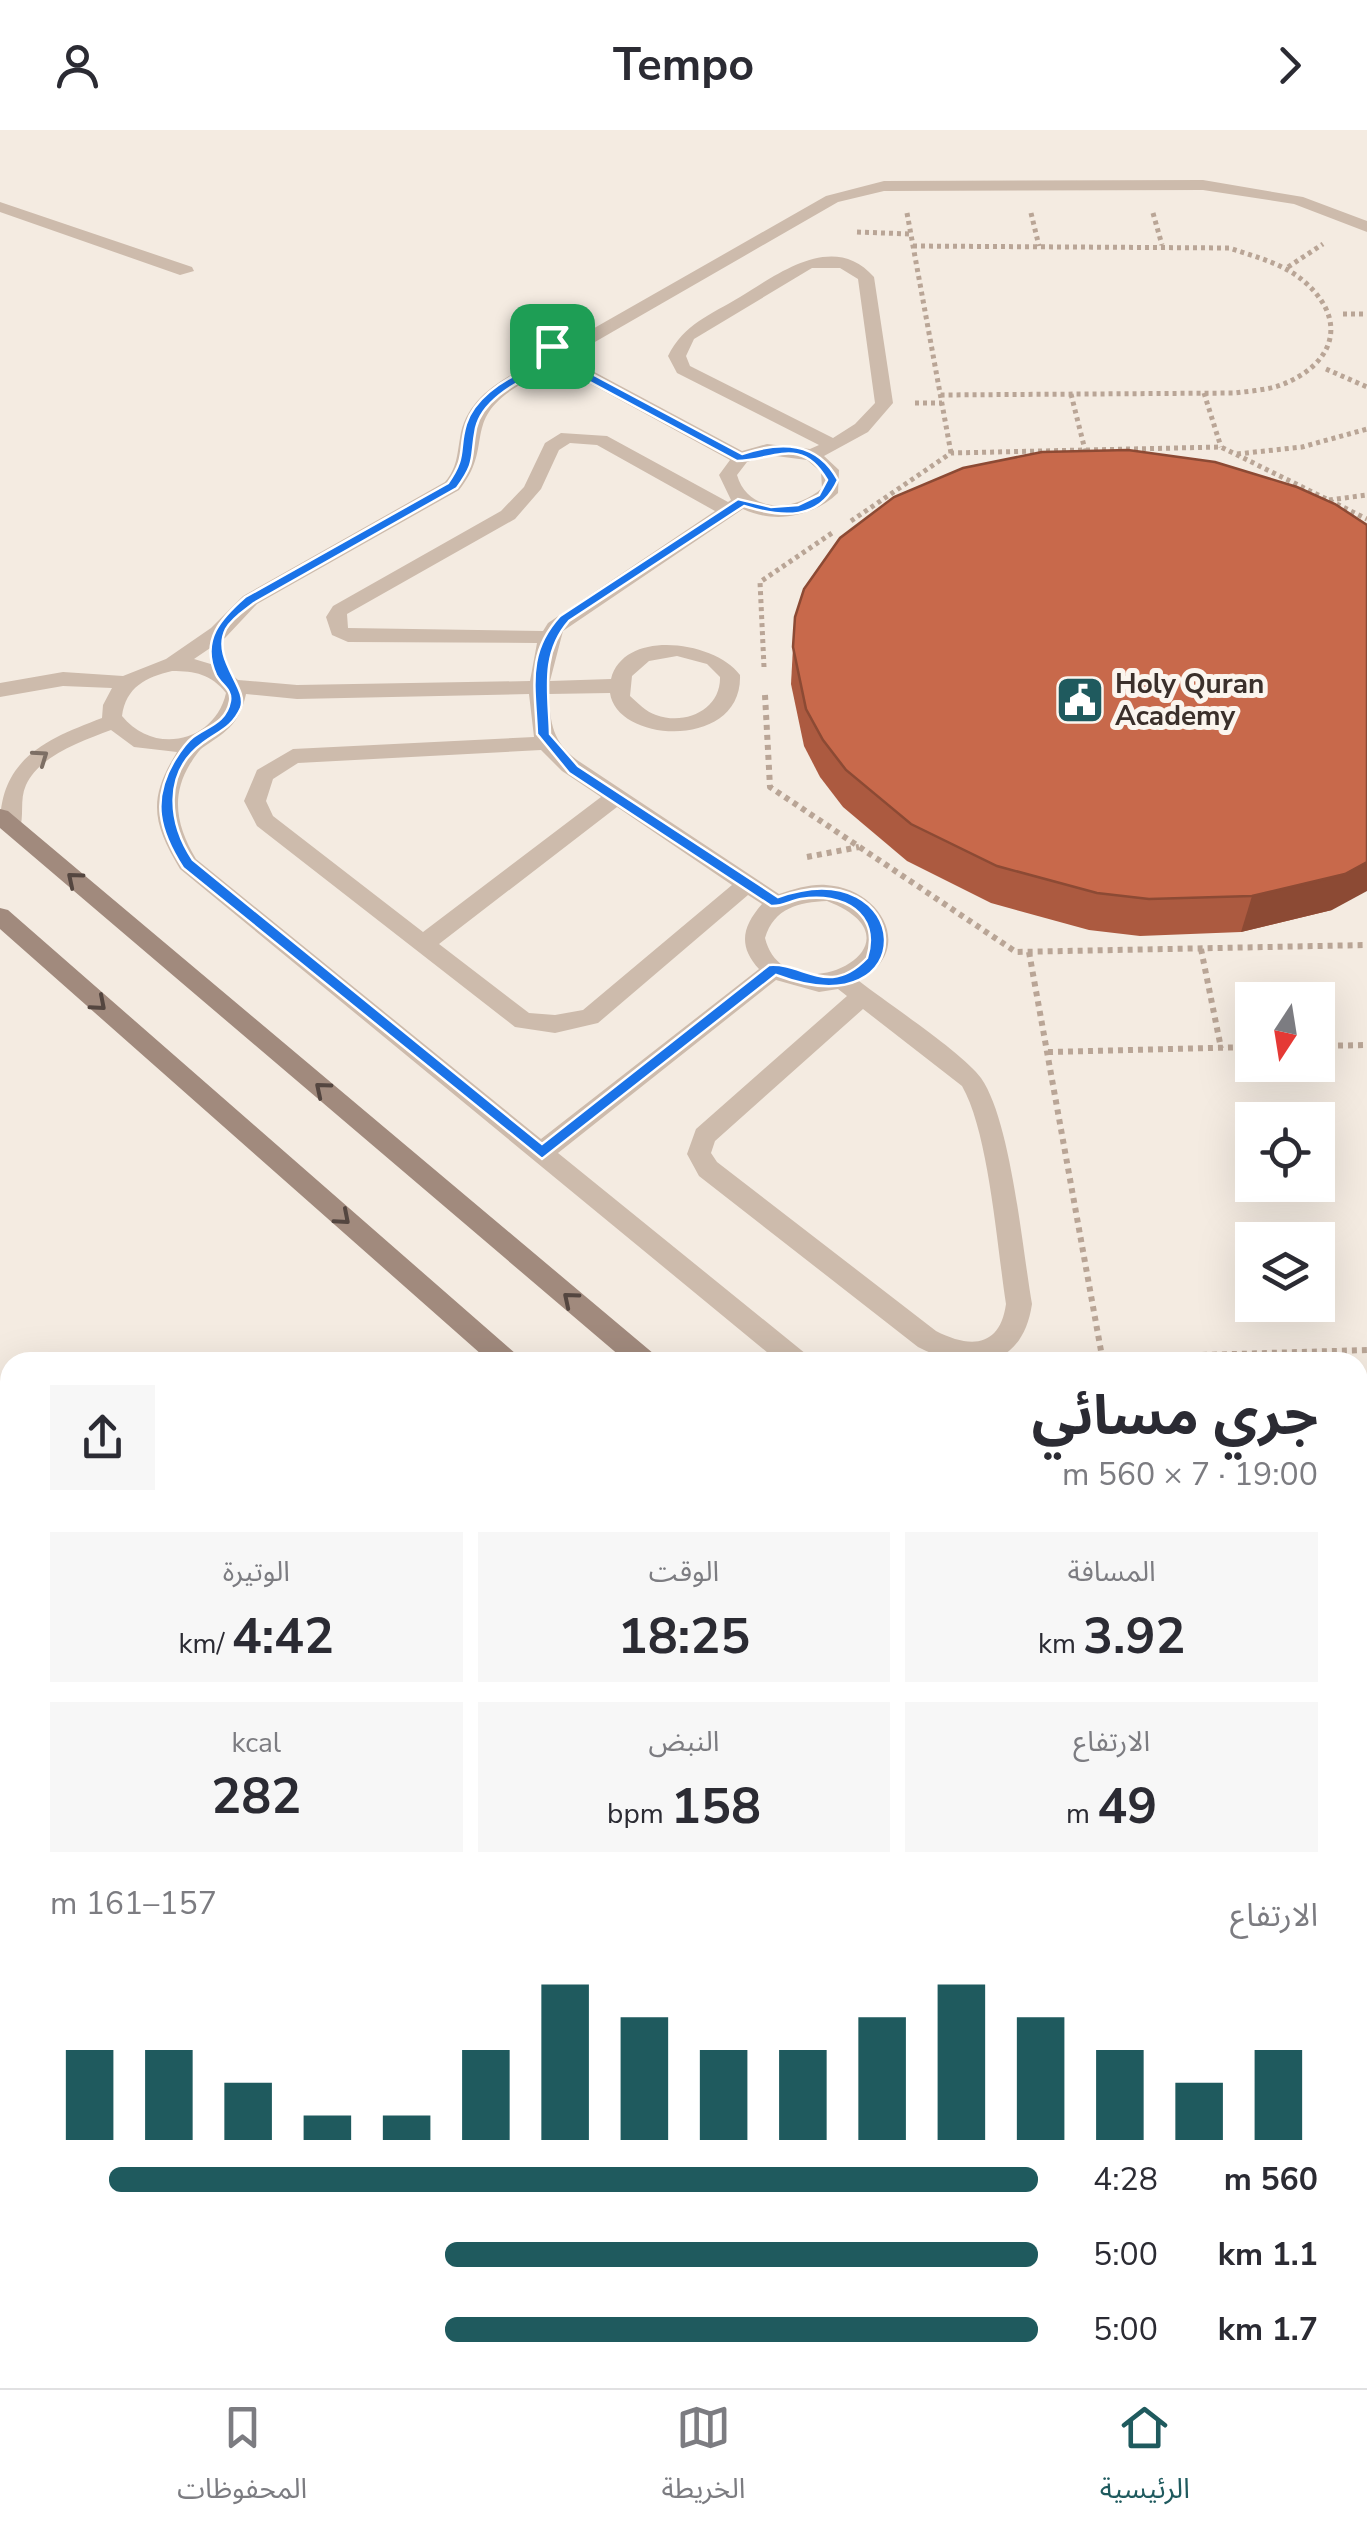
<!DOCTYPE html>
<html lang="ar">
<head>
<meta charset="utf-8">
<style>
  body { margin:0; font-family:"Nunito Sans","Noto Sans Arabic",sans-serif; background:#f7f7f7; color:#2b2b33; direction:rtl; height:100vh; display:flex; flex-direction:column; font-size:38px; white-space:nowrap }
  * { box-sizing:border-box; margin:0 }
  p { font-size:32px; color:#7c7c81 }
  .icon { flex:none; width:55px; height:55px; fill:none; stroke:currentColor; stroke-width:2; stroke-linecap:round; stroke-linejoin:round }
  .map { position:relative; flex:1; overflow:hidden; direction:ltr }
  .drawer { position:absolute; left:0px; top:1222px; width:1368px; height:1038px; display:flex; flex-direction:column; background:#fff; border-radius:30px 30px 0 0; box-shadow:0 10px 40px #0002; direction:rtl }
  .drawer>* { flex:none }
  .needle { width:65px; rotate:192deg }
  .controls { position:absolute; left:1235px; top:852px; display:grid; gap:20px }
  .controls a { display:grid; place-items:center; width:100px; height:100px; border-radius:0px; background:#fff; box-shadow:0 10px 40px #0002; font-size:50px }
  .pin { position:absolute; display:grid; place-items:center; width:85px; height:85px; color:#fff; margin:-42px; border-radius:20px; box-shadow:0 5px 15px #0006 }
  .round { display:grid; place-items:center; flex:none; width:105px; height:105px; border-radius:0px; background:#f7f7f7 }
  .headline { display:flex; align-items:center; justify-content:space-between; height:170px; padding:0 50px }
  h1 { font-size:55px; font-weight:700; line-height:75px }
  .figures { display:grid; grid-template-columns:repeat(3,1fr); gap:15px; height:170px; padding:10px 50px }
  .figures div { display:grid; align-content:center; border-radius:0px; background:#f7f7f7; text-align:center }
  .figures b { font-size:50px; font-weight:700 }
  .figures small { font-size:28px; font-weight:400 }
  .figures p { font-size:28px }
  .chart { height:280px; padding:20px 50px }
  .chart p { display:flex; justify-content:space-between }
  .chart svg { width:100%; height:180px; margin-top:10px; stroke:#1f5a5e; stroke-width:6 }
  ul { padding:0 50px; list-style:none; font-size:32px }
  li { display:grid; grid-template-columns:160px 120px 1fr; align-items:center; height:75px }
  li i { height:25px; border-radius:12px; background:#1f5a5e }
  header { display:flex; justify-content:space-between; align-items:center; height:130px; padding:0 50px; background:#fff; font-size:45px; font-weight:700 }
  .dock { display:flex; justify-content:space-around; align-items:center; height:140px; border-top:2px solid #e1e1e2; background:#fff; font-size:28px; color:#7c7c81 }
  .dock a { display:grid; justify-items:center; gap:5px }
  .dock .selected { color:#1f5a5e }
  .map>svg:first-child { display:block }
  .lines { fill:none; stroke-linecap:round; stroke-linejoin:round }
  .path-far1 { stroke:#b9a596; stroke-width:5; stroke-dasharray:4 4; stroke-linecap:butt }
  .path { stroke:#b9a596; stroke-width:6; stroke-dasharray:5 5; stroke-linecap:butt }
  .service { fill:#cdbbac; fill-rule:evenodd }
  .minor { fill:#cdbbac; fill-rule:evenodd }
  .secondary { fill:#a18a7d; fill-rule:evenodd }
  .wall { fill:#ac5a40 }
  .shaded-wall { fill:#8c4a34 }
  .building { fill:#c8694b; stroke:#8c4a34; stroke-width:2.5 }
  .oneway { stroke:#7d6f65 }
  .oneway2 { stroke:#544640 }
  .route { fill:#1a73e8; stroke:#fff; stroke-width:2.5; fill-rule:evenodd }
  .labels { text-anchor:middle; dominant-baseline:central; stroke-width:10; stroke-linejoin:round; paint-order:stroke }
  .poi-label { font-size:28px; font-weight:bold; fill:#3b302b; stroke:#fbf5ee; text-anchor:start }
</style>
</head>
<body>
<header><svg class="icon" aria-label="forward" viewBox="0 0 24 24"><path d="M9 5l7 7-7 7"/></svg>Tempo<svg class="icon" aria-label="person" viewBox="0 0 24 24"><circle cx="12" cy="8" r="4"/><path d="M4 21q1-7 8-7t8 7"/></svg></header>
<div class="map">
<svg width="1367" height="2258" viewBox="0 0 1367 2258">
  <rect width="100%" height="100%" fill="#f4ebe1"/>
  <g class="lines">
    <path class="path-far1" d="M907,83L951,323
      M1031,83L1039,116
      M1153,83L1162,115
      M857,102L911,104
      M913,116L1229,118C1256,127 1286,134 1307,154C1350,194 1331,236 1281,255C1267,260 1250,261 1235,263L940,265
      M1288,137L1323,114
      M1343,184H1367
      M1326,239L1367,257
      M1204,263L1221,317
      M1071,264L1085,320
      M915,273H942
      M1237,324L1302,317L1367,299
      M1329,370L1367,365
      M851,391L951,323L1221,317L1367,389
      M764,537L760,452L832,403"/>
    <path class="path" d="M765,565L770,657L1016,822L1367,815
      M807,727L859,717
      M1201,819L1221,918
      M1029,822L1103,1232
      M1318,916L1367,915
      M1048,922L1252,917
      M1102,1228L1367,1220"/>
    <path class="service" d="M1203,50L1303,67L1367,91V102L1294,74L1203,60L884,61L838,72L581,220L589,227L587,238L742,321L767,314L810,319L819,315L677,243L668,226C684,194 710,185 740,167C779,143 834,101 874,147L893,273L868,302L824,326L839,340L838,363C813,387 774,394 743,379L563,501L550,551L611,549C624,498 715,511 740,545C743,620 617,614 610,563L549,564C550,594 553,612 577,630L779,764C795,759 810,754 826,755C880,758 917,819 859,851C887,873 963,923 981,948C1011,991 1022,1117 1032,1174C1022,1241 969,1243 918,1217L699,1046L687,1024L696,999L847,866L838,859L819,862L776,850L558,1023L806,1224L810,1232H779L180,739C153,693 147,670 177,622L134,617L111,600C82,611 40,625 26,655C19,670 25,687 19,701L11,703L0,696C0,628 47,609 102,588L103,575L112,558L63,556L0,567V553L63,542L123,546L166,529L211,498L243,466L445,352C457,338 457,325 460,308C465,274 492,255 520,240L516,230L537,214L568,213L826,66L884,51ZM812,138H840L858,149L875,273L855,294L833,308L690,236L686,226L694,209ZM559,222L571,229V234C556,244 549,244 534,234L547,223ZM576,246L730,330L719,345L731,370L728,372L607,306L561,303L545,313L524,357L501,381L333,476L326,487L332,505L348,512L537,513L530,551L297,555L238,550L224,538L194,529L225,508L257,474L459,360C498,312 455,288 532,248C545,256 563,255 576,246ZM570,313L597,315L715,381L548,493L543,501L348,498L347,484L515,389L541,359L559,320ZM768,325L807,330L821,342L822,358C796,382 748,384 737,345L747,332ZM677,526L707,534L720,547C721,579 686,596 656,585C646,582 638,573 630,566L632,546L649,531ZM172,541C195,541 211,544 226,563C215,612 154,626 122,586C126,557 146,547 172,541ZM246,564L297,569L529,564L534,607L293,619L257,640L244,671L257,696L515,897L555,903L598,893L748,765L762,774C742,797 738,816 759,839L541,1009L196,729C177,697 170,667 190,634C194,628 199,619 205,616C228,601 240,592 246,564ZM541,620L562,641L601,667L423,802L273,686L266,671L273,649L298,633ZM617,677L732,755L583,880L555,885L529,883L439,814ZM827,771C937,814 785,889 765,808C774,778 799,772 827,771ZM863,879L962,956C989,1003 997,1117 1006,1174C1000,1217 971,1219 936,1201L717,1032L711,1023L715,1011Z
      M0,72L192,137L194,141L180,145L0,82Z
      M1358,1376H1367V1400H1358Z"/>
    <path class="minor" d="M1367,1498V1524L1358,1525V1499Z
      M1367,1558V1586L1358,1587V1560Z"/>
    <path class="secondary" d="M0,679L8,681L654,1224L658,1232H627L0,698Z
      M0,778L8,780L516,1224L520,1232H490L0,799Z
      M1358,1797L1367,1800V1861L1358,1857Z
      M1358,2001L1367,2004V2046L1358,2042Z
      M1225,2250H1259L1261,2258H1227Z"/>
  </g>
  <path class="wall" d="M793,517L1332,780L1241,802L1140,806L1089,800L991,773L907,731L843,677L820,647L804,616L791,554Z"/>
  <path class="shaded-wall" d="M1367,732V761L1332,780L1241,802L1252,766Z"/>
  <path class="building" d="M1128,320L1215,332L1297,357L1335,374L1367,395V732L1345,744L1252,766L1149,769L1097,763L997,736L911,694L846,640L823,610L806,579L793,517L795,487L804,459L840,408L894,367L963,338L1042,322Z"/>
  <defs><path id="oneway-chevron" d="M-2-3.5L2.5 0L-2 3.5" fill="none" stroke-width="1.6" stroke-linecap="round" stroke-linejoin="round" transform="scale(2.5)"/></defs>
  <use class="oneway" href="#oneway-chevron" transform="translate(41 627) rotate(-35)"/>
  <g class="oneway2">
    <use href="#oneway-chevron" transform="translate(74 749) rotate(-140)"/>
    <use href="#oneway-chevron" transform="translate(99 874) rotate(41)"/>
    <use href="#oneway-chevron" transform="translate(322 959) rotate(-140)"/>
    <use href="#oneway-chevron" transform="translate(343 1088) rotate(41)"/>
    <use href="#oneway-chevron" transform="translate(570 1169) rotate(-140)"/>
  </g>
  <path class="route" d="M552,213L580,220L587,231L583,239L742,324C781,311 817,311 838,350C820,391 782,388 744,376L569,491C540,524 549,563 550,604L578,636L778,767C915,718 927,902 776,845L542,1029L183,738C159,701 151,670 174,631C179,623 185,613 193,607C208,596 226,593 230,571C232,559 221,555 216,545C200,510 221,488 245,467L448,353C467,326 458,320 466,294C474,269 501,251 523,241L520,236L525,223ZM553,220L572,225L576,231L573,243L737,331C772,331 801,305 827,350L819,365L798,375L771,377L738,369L560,486C526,523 535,556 537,604L569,643L771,776C782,777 790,771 801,769C842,762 881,783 867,828C829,868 803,832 769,835L542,1014L193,730C169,694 162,643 203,613C219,601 232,598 241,578C249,558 211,529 226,499C232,488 245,480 254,473L457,358C477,330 470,329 476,298C482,272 512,255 534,244V227Z"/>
  <defs>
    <g id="civic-square" transform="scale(2.5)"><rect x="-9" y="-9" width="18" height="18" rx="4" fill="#1f5a5e" stroke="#fbf5ee"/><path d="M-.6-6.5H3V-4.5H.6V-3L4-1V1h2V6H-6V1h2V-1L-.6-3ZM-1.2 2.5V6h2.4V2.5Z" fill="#fff"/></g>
  </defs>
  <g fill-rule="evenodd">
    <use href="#civic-square" x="1080" y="570"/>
  </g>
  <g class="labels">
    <g class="poi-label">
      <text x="1115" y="554">Holy Quran<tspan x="1115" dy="32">Academy</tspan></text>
    </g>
  </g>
</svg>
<div class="controls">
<a><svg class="needle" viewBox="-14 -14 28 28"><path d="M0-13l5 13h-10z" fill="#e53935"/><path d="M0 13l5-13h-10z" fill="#7c7c81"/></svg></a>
<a><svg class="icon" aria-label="locate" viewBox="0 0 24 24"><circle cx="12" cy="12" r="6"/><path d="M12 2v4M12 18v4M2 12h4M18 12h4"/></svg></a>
<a><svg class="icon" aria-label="layers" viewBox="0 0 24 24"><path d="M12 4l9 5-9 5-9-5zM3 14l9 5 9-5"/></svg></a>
</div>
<div class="pin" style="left:552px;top:216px;background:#1e9e55"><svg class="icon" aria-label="arrive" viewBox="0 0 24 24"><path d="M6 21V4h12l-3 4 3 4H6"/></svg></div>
<section class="drawer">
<div class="headline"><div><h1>جري مسائي</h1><p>19:00 · 7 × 560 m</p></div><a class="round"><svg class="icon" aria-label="share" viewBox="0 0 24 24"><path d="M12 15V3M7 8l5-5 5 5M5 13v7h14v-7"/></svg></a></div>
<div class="figures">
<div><p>المسافة</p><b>3.92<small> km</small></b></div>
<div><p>الوقت</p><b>18:25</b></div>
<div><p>الوتيرة</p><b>4:42<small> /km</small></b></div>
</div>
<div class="figures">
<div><p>الارتفاع</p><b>49<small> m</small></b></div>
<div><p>النبض</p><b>158<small> bpm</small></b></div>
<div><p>kcal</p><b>282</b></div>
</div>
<div class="chart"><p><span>الارتفاع</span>157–161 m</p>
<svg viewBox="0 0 160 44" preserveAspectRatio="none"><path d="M5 44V22M15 44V22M25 44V30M35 44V38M45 44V38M55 44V22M65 44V6M75 44V14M85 44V22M95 44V22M105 44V14M115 44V6M125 44V14M135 44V22M145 44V30M155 44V22"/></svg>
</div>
<ul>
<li><b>560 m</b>4:28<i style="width:94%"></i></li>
<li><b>1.1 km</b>5:00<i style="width:60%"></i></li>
<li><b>1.7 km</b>5:00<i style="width:60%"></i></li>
</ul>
</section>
</div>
<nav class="dock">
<a class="selected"><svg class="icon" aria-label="home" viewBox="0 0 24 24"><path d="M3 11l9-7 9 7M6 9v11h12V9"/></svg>الرئيسية</a>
<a><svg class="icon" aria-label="map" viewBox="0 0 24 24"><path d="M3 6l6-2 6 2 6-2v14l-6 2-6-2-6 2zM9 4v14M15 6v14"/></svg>الخريطة</a>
<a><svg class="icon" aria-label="saved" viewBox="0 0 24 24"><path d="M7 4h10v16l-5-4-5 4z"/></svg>المحفوظات</a>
</nav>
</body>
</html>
